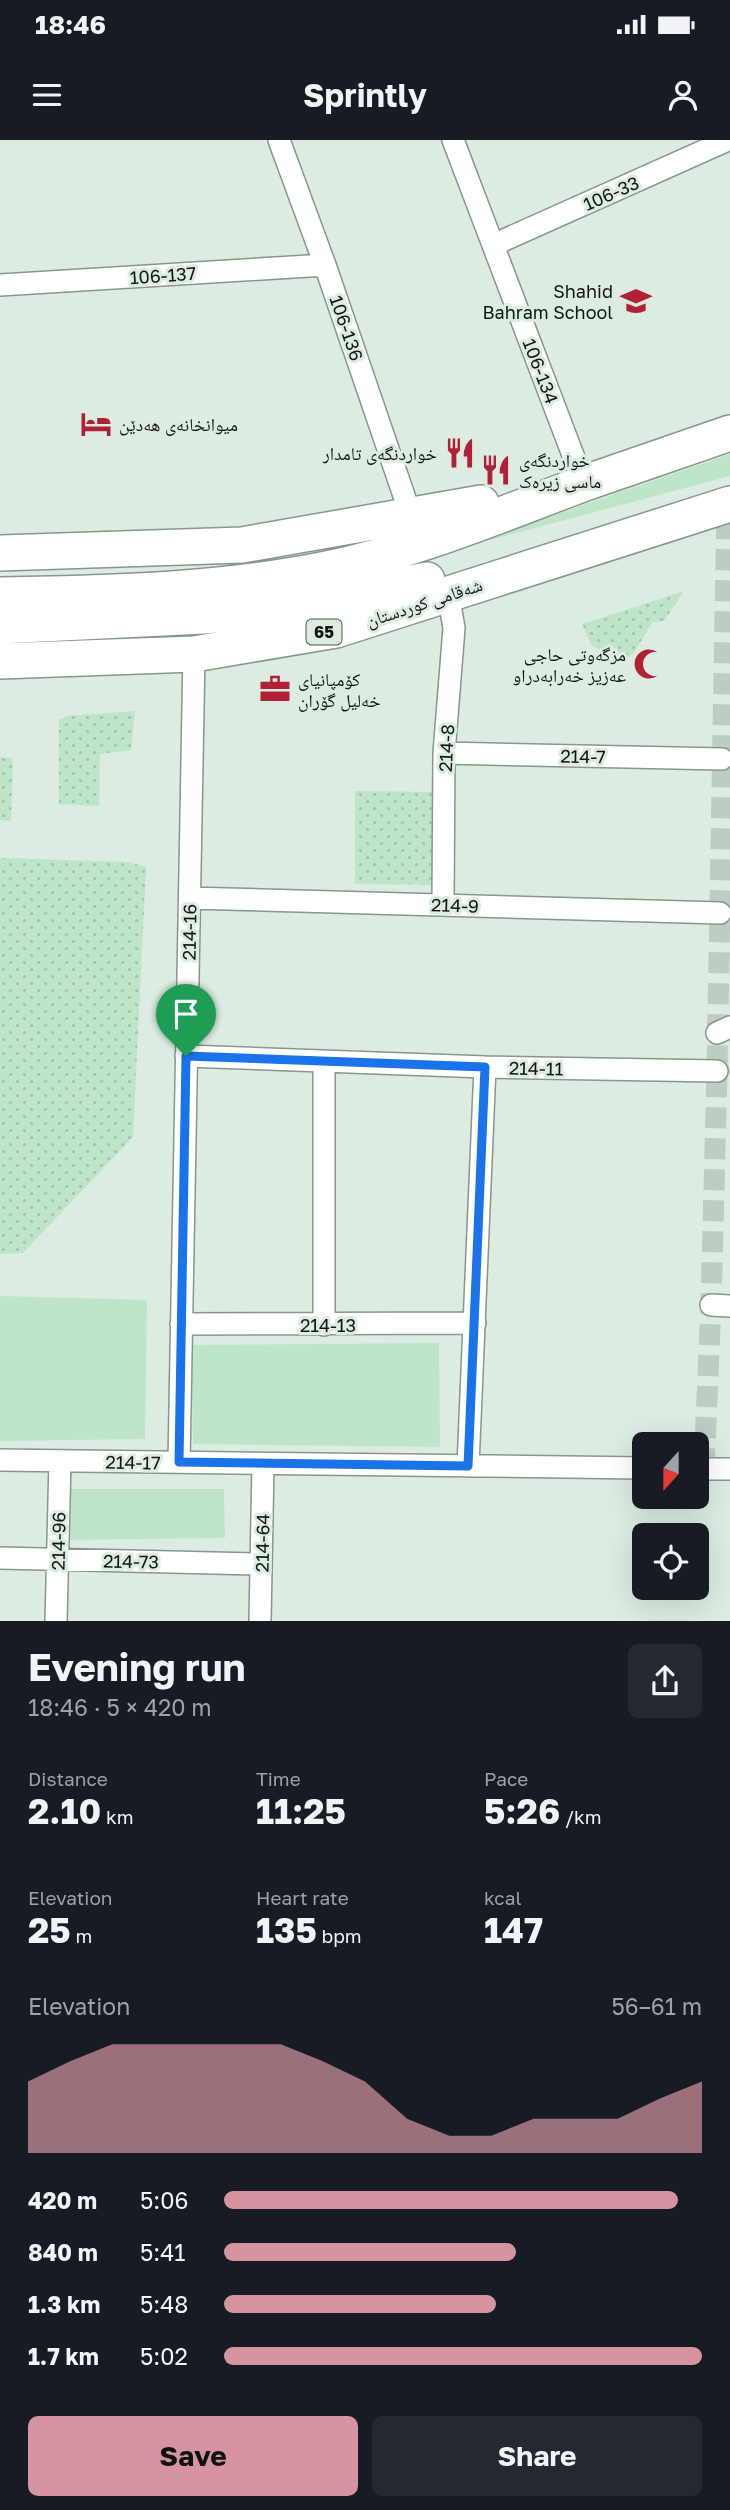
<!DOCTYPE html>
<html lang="en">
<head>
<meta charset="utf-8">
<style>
  body { margin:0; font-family:"Golos Text","Noto Naskh Arabic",sans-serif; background:#242831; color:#f1f3f6; height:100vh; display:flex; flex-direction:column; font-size:26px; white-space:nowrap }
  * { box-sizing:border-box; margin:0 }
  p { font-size:23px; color:#9ea1a6 }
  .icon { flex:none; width:38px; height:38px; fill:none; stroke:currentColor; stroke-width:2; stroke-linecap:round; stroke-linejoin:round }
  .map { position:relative; height:1481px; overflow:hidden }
  .details { display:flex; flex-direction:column; background:#171b24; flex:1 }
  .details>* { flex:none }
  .needle { width:46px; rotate:201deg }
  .controls { position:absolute; left:632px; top:1292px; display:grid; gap:14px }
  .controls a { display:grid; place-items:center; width:77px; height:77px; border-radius:10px; background:#171b24; box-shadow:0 7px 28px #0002; font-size:35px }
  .pin { position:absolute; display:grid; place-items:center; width:60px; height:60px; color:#fff; margin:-72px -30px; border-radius:50% 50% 50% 0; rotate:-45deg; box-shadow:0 0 7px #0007 }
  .pin .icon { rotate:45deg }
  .round { display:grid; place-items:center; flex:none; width:74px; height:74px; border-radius:10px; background:#242831 }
  .headline { display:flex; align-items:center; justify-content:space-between; height:119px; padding:0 28px }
  h1 { font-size:38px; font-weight:700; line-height:52px }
  .figures { display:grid; grid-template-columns:repeat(3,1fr); gap:10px; height:119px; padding:7px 28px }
  .figures div { display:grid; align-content:center }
  .figures b { font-size:35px; font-weight:700 }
  .figures small { font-size:19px; font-weight:400 }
  .figures p { font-size:19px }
  .chart { height:196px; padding:14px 28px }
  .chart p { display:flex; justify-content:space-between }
  .chart svg { width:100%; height:126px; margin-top:7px; fill:#d5949f; opacity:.7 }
  .primary-button { display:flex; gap:14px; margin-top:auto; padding:14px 28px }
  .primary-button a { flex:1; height:80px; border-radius:10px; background:#d5949f; color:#111; font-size:28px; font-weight:700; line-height:80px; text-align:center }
  .primary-button a+a { background:#242831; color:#f1f3f6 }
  ul { padding:0 28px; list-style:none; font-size:23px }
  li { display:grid; grid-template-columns:112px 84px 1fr; align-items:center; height:52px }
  li i { height:18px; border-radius:9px; background:#d5949f }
  .status { display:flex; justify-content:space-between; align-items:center; height:49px; padding:0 35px; background:#171b24; direction:ltr }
  .status svg { height:19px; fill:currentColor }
  header { display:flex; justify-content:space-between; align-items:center; height:91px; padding:0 28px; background:#171b24; font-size:32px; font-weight:700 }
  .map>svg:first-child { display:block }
  .grass { fill:#bee5ca }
  .garden { fill:url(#garden-dots) }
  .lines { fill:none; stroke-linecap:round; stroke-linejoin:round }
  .minor-tunnel { stroke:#beccc2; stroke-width:21; stroke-dasharray:21 10; stroke-linecap:butt }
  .minor-casing { stroke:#88968c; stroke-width:24 }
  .trunk-casing { stroke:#88968c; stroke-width:38 }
  .minor { stroke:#fff; stroke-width:21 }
  .trunk { stroke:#fff; stroke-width:35 }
  .route-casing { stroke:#fff; stroke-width:14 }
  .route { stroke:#1a73e8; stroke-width:9 }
  .labels { text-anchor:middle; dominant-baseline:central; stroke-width:6; stroke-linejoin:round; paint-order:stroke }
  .shield { fill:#dcece1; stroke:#4e5751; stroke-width:2 }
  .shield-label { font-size:16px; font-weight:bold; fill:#111713 }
  .street-label { font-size:18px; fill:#111713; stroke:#dcece1 }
  .poi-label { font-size:18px; fill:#111713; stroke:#dcece1; text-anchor:end }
</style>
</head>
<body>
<div class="status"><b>18:46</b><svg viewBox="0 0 49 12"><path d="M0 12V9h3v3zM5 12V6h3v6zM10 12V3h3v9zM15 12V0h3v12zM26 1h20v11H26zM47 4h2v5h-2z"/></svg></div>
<header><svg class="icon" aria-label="menu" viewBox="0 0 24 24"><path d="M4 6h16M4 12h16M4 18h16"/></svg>Sprintly<svg class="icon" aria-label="person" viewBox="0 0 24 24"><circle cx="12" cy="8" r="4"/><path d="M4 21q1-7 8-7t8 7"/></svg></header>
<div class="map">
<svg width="730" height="1481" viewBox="0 0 730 1481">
  <defs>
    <pattern id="garden-dots" width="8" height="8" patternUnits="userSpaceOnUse" patternTransform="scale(1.75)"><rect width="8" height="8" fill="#bee5ca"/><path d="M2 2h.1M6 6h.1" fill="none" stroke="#a2c4ad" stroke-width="1.8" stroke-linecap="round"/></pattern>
  </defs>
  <rect width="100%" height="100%" fill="#dcece1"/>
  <path class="grass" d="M730,314V336L460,408Z
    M0,1156L147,1160L145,1299L0,1301Z
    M439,1203L440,1307L193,1304L191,1205Z
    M67,1349H224L225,1398L67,1400Z"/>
  <path class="garden" d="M684,451L664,481L653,482L633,514L622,522L591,505L582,484Z
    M135,571L131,610L100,614L99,666L59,664V580L67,576Z
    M0,617L13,618L11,681L0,680Z
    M355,651L439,652L438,745L355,744Z
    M0,718L128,722L146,727L133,997L23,1113L0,1114Z"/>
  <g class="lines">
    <path class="minor-tunnel" d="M704,1329L711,1165L717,931L727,365"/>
    <g class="minor-casing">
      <path id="minor" d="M279,0L325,125L411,376
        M453,0L584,344
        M493,105L728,0
        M0,145L325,125
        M444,613L722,619
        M190,758L720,773
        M443,764L444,613L454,488L448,453
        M717,893L730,887
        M186,916L485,927L717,931
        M324,923V1185
        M711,1165L730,1166
        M181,1184L475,1183
        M0,1320L644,1328
        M179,1322L194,514
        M468,1326L485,927
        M696,1329H730
        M0,1418L261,1424
        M56,1481L60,1321
        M260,1481L263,1324"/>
    </g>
    <g class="trunk-casing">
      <path id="trunk" d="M0,413L242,405L481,363
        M0,455C108,453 216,451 322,430C413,412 499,375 585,343C633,326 682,310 730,293
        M0,486L204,476L289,467L427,440
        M0,521L194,514L336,490L730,364"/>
    </g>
    <use href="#minor" class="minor"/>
    <use href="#trunk" class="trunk"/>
  </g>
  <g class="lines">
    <g class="route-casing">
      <path id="route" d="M186,916L485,927L468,1326L179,1322Z"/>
    </g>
    <use href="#route" class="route"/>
  </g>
  <defs>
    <g id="school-bare" transform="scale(2.415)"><path d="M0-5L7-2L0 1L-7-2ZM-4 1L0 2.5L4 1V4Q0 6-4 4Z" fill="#b22035" stroke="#dcece1" stroke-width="2.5" paint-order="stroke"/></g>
    <g id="hotel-bare" transform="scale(2.415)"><path d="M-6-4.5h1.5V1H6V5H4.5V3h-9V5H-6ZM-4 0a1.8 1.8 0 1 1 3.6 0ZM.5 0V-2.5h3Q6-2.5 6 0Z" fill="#b22035" stroke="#dcece1" stroke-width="2.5" paint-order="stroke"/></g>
    <g id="restaurant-bare" transform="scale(2.415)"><path d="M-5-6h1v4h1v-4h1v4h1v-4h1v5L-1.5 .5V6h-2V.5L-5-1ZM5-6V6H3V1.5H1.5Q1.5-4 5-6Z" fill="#b22035" stroke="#dcece1" stroke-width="2.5" paint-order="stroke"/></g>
    <g id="mosque-bare" transform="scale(2.415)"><path d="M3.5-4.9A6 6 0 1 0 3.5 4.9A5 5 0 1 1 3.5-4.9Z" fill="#b22035" stroke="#dcece1" stroke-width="2.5" paint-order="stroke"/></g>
    <g id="office-bare" transform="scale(2.415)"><path d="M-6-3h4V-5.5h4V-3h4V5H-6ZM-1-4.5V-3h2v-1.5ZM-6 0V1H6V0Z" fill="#b22035" stroke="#dcece1" stroke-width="2.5" paint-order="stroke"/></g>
  </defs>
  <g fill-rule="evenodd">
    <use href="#school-bare" x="636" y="161"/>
    <use href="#hotel-bare" x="96" y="284"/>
    <use href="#restaurant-bare" x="460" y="313"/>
    <use href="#restaurant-bare" x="496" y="330"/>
    <use href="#mosque-bare" x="649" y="524"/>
    <use href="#office-bare" x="275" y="549"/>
  </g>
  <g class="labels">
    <rect class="shield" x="306.5" y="479.5" width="35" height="25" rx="5"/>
    <g class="shield-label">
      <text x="324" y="492">65</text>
    </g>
    <g class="street-label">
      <text transform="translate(611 53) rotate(-24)">106-33</text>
      <text transform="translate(163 135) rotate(-4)">106-137</text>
      <text transform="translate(347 188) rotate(71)">106-136</text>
      <text transform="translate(541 231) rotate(69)">106-134</text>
      <text transform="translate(424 462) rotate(-18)">شەقامی کوردستان</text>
      <text transform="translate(446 608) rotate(-87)">214-8</text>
      <text transform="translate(583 616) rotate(1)">214-7</text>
      <text transform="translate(455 765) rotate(2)">214-9</text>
      <text transform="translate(189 792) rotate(-89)">214-16</text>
      <text transform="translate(536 928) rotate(1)">214-11</text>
      <text x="328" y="1185">214-13</text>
      <text transform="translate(133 1322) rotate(1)">214-17</text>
      <text transform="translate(58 1401) rotate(-89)">214-96</text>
      <text transform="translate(262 1403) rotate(-89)">214-64</text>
      <text transform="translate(131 1421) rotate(1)">214-73</text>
    </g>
    <g class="poi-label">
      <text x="613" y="151">Shahid<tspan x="613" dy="21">Bahram School</tspan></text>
      <text x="119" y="284" text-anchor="start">میوانخانەی هەدێن</text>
      <text x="437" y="313">خواردنگەی تامدار</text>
      <text x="519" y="320" text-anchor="start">خواردنگەی<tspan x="519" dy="21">ماسی زیرەک</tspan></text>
      <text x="626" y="514">مزگەوتی حاجی<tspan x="626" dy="21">عەزیز خەرابەدراو</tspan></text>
      <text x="298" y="539" text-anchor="start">کۆمپانیای<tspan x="298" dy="21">خەلیل گۆران</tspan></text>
    </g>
  </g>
</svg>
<div class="controls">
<a><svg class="needle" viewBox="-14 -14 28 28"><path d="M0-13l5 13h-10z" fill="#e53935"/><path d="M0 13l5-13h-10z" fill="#9ea1a6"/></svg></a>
<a><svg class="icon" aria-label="locate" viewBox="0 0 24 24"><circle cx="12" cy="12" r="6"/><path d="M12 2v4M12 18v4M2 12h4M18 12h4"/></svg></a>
</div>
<div class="pin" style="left:186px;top:916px;background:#1e9e55"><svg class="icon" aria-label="arrive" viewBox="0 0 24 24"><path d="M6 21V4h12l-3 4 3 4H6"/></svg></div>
</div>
<section class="details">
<div class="headline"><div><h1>Evening run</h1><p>18:46 · 5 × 420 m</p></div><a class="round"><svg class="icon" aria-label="share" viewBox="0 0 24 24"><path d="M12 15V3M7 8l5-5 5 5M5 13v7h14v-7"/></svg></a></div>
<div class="figures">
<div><p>Distance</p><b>2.10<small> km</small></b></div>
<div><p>Time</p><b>11:25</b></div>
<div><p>Pace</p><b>5:26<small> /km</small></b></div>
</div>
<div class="figures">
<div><p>Elevation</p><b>25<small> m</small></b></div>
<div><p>Heart rate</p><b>135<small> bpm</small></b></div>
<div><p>kcal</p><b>147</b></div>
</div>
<div class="chart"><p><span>Elevation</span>56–61 m</p>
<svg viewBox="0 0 160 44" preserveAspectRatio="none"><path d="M0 44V19L10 12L20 6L30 6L40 6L50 6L60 6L70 12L80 19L90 32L100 38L110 38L120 32L130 32L140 32L150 25L160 19V44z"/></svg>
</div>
<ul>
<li><b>420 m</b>5:06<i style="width:95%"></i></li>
<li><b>840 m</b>5:41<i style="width:61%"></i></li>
<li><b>1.3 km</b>5:48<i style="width:57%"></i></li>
<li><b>1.7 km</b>5:02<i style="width:100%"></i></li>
</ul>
<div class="primary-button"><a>Save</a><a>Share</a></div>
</section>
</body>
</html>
